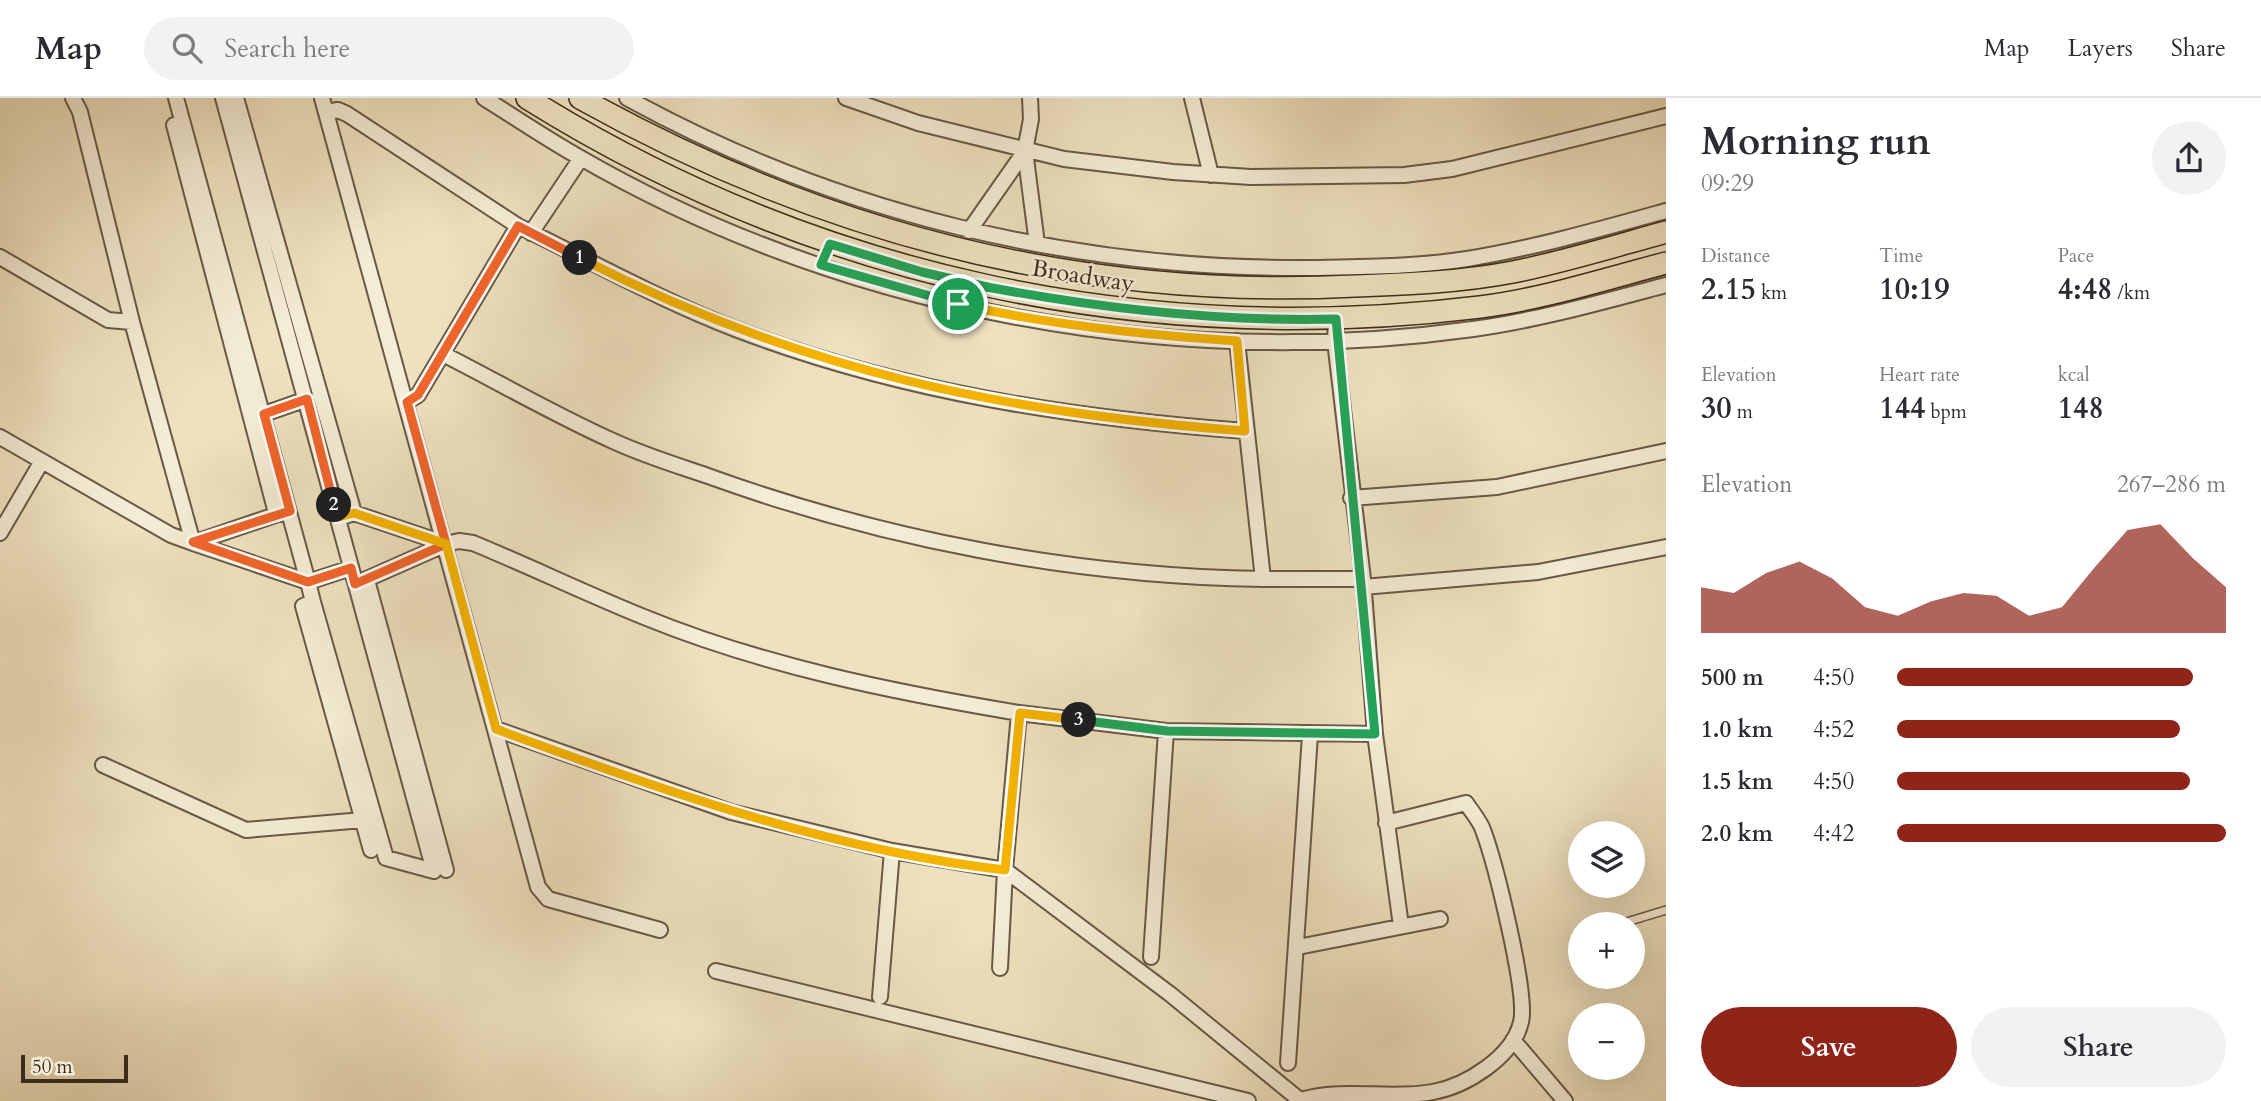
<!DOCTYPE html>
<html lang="en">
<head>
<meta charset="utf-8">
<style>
  body { margin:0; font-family:Cardo,serif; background:#f2f2f3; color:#2b2b33; height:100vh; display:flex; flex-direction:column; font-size:26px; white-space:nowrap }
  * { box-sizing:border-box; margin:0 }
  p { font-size:23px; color:#7c7c81 }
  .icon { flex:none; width:38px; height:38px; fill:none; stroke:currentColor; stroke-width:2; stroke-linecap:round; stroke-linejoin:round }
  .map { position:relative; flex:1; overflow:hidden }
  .panel { display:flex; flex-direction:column; background:#fff; width:595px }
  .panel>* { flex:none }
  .fabs { position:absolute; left:1568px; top:723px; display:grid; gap:14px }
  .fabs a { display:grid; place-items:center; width:77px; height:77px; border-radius:50%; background:#fff; box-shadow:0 7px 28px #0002; font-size:35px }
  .scale { position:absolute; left:21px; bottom:18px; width:107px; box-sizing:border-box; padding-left:7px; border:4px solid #3d2c1c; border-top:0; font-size:19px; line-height:24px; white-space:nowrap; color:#3d2c1c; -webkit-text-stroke:5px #f4ecd5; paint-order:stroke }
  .pin { position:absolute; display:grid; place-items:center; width:60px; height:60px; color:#fff; margin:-30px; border:4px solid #fff; border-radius:50%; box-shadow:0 2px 7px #0007 }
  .km { position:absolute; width:35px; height:35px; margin:-18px; border-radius:50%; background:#222; color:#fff; font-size:19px; line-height:35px; text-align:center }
  .round { display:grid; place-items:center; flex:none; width:74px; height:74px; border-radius:37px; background:#f2f2f3 }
  .head { display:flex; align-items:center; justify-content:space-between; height:119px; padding:0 35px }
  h1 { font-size:38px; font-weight:700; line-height:52px }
  .figures { display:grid; grid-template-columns:repeat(3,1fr); gap:10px; height:119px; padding:7px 35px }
  .figures div { display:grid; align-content:center }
  .figures b { font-size:30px; font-weight:700 }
  .figures small { font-size:19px; font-weight:400 }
  .figures p { font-size:19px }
  .chart { height:196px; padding:14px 35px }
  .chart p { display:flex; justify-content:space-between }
  .chart svg { width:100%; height:126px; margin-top:7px; fill:#8f2418; opacity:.7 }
  .action { display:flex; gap:14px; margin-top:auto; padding:14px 35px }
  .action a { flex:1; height:80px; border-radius:42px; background:#8f2418; color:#fff; font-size:28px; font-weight:700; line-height:80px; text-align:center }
  .action a+a { background:#f2f2f3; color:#2b2b33 }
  ul { padding:0 35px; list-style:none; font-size:23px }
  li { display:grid; grid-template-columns:112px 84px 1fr; align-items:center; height:52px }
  li i { height:18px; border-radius:9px; background:#8f2418 }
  header { display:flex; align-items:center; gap:42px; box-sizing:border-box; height:98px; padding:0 35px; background:#fff; border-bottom:2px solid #e1e1e2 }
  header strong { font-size:33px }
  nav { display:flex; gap:38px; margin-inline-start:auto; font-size:24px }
  .search { width:490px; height:63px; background:#f2f2f3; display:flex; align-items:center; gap:18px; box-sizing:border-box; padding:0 24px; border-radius:38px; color:#7c7c81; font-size:26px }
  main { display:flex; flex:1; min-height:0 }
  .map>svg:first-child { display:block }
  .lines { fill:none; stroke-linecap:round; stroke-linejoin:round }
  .service-casing { stroke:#695945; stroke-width:10 }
  .minor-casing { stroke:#695945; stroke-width:18 }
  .primary-casing { stroke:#3d2c1c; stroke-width:24 }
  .service { stroke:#f4ecd5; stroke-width:7 }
  .minor { stroke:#f4ecd5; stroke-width:14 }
  .primary { stroke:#eee1bf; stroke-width:21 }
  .split-1-casing { stroke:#fff; stroke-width:14 }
  .split-2-casing { stroke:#fff; stroke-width:14 }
  .split-3-casing { stroke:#fff; stroke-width:14 }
  .split-4-casing { stroke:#fff; stroke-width:14 }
  .split-5-casing { stroke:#fff; stroke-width:14 }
  .split-1 { stroke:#f5b400; stroke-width:9 }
  .split-2 { stroke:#f0652b; stroke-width:9 }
  .split-3 { stroke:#f5b400; stroke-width:9 }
  .split-4 { stroke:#22a559; stroke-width:9 }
  .split-5 { stroke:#22a559; stroke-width:9 }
  .labels { text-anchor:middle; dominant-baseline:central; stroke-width:5; stroke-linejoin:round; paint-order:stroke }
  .street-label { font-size:24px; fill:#3d2c1c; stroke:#f4ecd5 }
</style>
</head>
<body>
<header>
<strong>Map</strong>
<div class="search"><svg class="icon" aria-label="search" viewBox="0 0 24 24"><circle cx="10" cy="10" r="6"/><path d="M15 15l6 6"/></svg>Search here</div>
<nav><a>Map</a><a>Layers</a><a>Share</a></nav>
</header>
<main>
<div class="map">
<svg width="1666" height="1003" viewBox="0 0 1666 1003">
  <rect width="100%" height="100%" fill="#eee1bf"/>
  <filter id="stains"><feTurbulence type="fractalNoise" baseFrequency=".00286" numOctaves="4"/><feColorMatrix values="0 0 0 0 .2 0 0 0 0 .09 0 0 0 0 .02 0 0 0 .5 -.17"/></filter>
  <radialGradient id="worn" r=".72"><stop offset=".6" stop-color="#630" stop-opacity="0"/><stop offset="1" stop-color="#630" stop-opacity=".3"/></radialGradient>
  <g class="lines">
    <g class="service-casing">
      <path id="service" d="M1620,826L1666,812"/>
    </g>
    <g class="minor-casing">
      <path id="minor" d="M176,0L308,484L193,445
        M223,0L434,773
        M236,0L354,415
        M322,0L538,789L548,801L660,832
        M484,0C516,20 547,41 579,59C844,212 1170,273 1473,231C1538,222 1602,204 1666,187
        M627,0C836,115 1072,172 1310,170C1362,169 1416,169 1467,161C1534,150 1601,131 1666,113
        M846,0L918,25L1064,61L1173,74L1251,79L1404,77L1452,71L1666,18
        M1030,0L1031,21L1025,53L1037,146
        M1192,0L1211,77
        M326,14L338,12L347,16L518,128
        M174,27L276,415
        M969,133L1025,53
        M531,135L581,60
        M0,159L108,222L132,224
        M1336,221L1335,243L1363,481L1375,636L1401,828
        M443,256C500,285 555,317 613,343C643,357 676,367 708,378C885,442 1074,478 1263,481L1237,243
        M407,304L418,297L518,128C591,163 662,203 738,232C901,294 1072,320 1245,333
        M264,316L307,301
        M0,339L171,437L193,445L132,224L80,14L73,0
        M1351,400L1497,389L1666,353
        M345,418L354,415L446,446L360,484
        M0,435L42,363
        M193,445L284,414
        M446,446L459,443L473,445C531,469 587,496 644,519C764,568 893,594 1019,615
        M351,470L308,484L313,504L386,760L434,773
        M1263,481H1363
        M367,482L446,772
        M1363,489L1538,474L1666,449
        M313,504L303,508L371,752
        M496,631L731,714L892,753L1005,772L1170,896L1301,1003
        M103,667L246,732L363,722
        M1298,849L1440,821
        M1151,859L1166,633
        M1000,870L1005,772L1019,615L1166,633L1375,636
        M716,873L1248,1003
        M880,899L892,753
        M1513,942L1565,1003
        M1288,965L1310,637
        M1301,1002C1344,989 1390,1002 1433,994C1466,988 1513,959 1521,924C1528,896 1495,764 1483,732C1480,723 1472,714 1466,705L1386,725"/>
    </g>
    <g class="primary-casing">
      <path id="primary" d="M527,0C815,180 1144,250 1480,209C1543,201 1605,181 1666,165
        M580,0C820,134 1080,202 1355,188C1408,186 1461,184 1513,174C1564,164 1615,148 1666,134"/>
    </g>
    <use href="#service" class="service"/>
    <use href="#minor" class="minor"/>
    <use href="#primary" class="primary"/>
  </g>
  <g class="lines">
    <g class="split-1-casing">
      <path id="split-1" d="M580,160C798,272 1003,315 1245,333L1237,243C1142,237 1050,227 958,206"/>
    </g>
    <g class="split-2-casing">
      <path id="split-2" d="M334,407L307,301L264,316L290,413L193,444L308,484L351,470L355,486L446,446L407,304L418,297L518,128L580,160"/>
    </g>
    <g class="split-3-casing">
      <path id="split-3" d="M334,407L338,419L354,415L446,446L496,631C660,692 829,752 1005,772L1020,615L1079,622"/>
    </g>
    <g class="split-4-casing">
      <path id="split-4" d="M987,189C1103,211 1218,224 1336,221L1375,636L1167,633L1079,622"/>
    </g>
    <g class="split-5-casing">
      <path id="split-5" d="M958,206L821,167L830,146L922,174L987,189"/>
    </g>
    <use href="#split-1" class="split-1"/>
    <use href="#split-2" class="split-2"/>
    <use href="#split-3" class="split-3"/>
    <use href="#split-4" class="split-4"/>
    <use href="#split-5" class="split-5"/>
  </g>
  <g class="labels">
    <g class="street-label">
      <text transform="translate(1083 178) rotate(9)">Broadway</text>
    </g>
  </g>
  <rect width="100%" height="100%" filter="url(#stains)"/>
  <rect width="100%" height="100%" fill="url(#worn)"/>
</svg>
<div class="fabs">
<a><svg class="icon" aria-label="layers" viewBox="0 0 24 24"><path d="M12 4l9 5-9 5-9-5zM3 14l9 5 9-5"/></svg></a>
<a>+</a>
<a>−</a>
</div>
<div class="scale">50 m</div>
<div class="pin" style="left:958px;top:206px;background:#1e9e55"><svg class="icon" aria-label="arrive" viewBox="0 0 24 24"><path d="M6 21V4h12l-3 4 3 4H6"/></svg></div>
<b class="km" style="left:580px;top:160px">1</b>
<b class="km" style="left:334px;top:407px">2</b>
<b class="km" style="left:1079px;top:622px">3</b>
</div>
<section class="panel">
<div class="head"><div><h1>Morning run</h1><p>09:29</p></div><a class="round"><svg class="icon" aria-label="share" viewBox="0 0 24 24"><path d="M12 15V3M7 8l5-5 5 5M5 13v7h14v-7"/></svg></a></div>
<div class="figures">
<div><p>Distance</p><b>2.15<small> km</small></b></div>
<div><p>Time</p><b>10:19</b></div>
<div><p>Pace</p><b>4:48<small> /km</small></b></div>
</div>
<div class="figures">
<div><p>Elevation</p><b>30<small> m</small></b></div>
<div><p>Heart rate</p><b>144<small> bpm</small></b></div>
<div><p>kcal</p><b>148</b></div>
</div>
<div class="chart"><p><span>Elevation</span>267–286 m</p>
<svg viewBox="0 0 160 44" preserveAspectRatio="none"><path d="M0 44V28L10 30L20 23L30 19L40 25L50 35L60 38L70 33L80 30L90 31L100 38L110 35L120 21L130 8L140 6L150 18L160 28V44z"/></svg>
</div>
<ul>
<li><b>500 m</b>4:50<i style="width:90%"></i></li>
<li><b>1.0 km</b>4:52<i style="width:86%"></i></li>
<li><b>1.5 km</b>4:50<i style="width:89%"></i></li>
<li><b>2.0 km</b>4:42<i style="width:100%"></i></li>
</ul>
<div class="action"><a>Save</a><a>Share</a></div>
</section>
</main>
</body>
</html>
